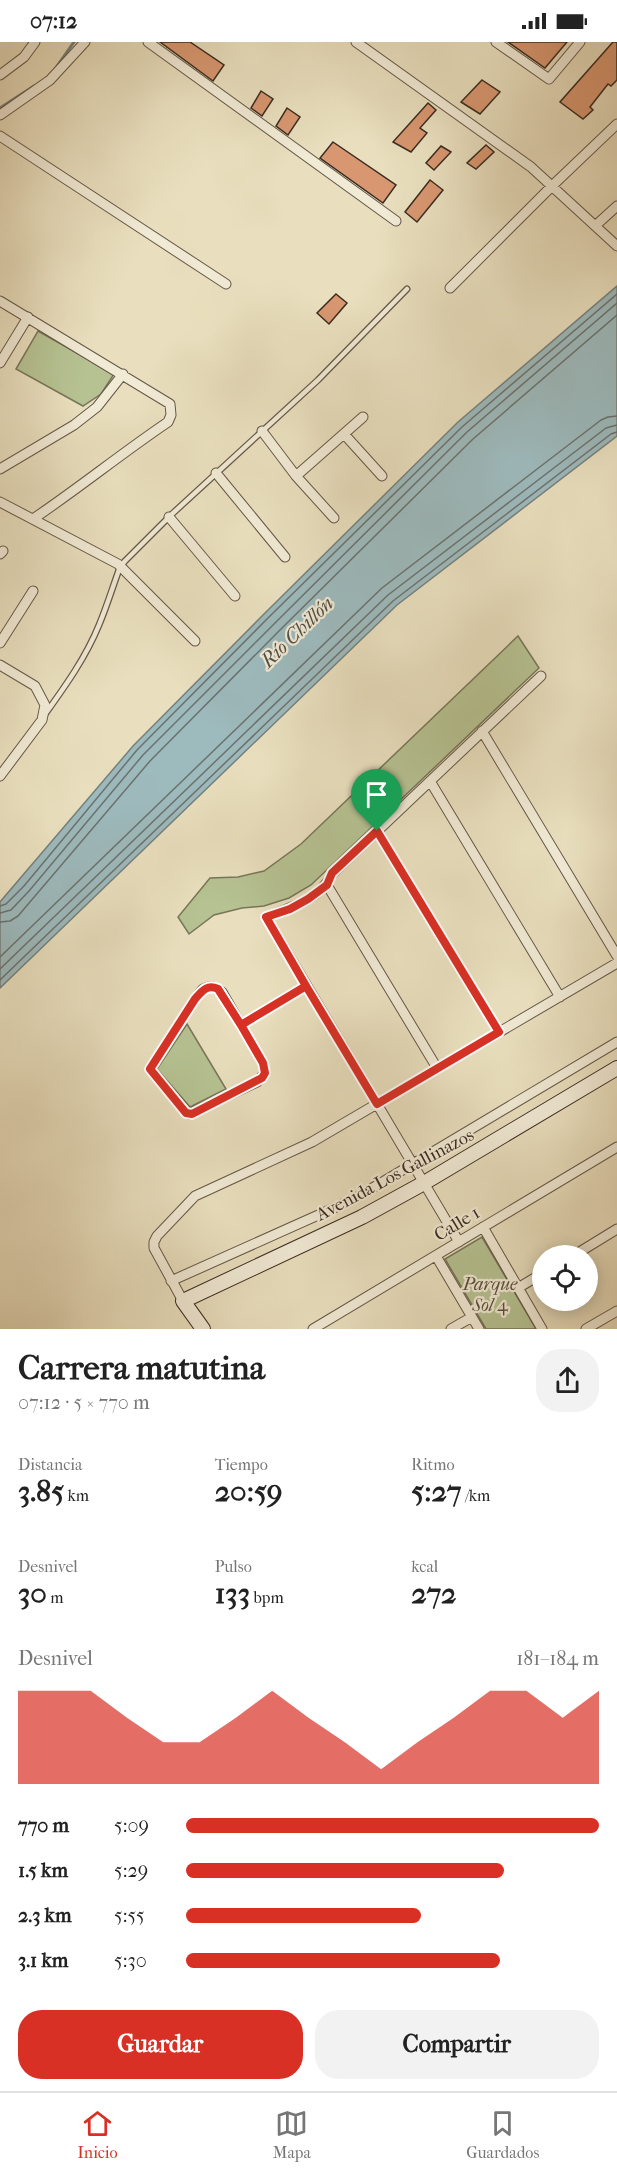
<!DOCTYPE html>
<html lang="es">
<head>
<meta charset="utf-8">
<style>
  body { margin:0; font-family:"IM FELL French Canon",serif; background:#f2f2f2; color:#222; height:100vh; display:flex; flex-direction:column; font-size:22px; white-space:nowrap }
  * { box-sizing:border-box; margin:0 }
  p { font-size:20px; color:#767676 }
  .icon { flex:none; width:33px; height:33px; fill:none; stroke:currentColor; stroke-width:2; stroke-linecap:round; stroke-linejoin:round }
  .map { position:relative; height:1287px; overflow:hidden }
  .panel { display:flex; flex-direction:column; background:#fff; flex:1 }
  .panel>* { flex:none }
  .controls { position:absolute; left:532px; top:1203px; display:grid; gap:12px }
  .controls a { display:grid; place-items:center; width:66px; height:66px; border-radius:50%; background:#fff; box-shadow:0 3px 15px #0003; font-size:30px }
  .pin { position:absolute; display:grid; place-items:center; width:51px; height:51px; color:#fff; margin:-62px -26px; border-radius:50% 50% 50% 0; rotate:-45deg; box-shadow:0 0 6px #0007 }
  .pin .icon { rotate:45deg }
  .round { display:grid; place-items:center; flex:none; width:63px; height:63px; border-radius:24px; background:#f2f2f2 }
  .headline { display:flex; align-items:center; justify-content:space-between; height:102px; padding:0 18px }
  h1 { font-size:33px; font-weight:800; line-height:45px }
  .metrics { display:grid; grid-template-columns:repeat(3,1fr); gap:9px; height:102px; padding:6px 18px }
  .metrics div { display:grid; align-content:center }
  .metrics b { font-size:30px; font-weight:800 }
  .metrics small { font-size:16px; font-weight:400 }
  .metrics p { font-size:16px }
  .chart { height:168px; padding:12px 18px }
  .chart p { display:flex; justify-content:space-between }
  .chart svg { width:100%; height:108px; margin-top:6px; fill:#d93025; opacity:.7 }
  .action { display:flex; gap:12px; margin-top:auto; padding:12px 18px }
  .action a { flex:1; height:69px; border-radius:24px; background:#d93025; color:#fff; font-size:24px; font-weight:800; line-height:69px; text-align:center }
  .action a+a { background:#f2f2f2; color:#222 }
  ul { padding:0 18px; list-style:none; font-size:20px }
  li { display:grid; grid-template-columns:96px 72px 1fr; align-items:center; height:45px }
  li i { height:15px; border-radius:8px; background:#d93025 }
  .status { display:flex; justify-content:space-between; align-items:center; height:42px; padding:0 30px; background:#fff; direction:ltr }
  .status svg { height:16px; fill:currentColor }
  .tab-bar { display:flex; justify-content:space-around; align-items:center; height:84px; border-top:2px solid #e0e0e0; background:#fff; font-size:16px; color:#767676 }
  .tab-bar a { display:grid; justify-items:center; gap:3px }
  .tab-bar .selected { color:#d93025 }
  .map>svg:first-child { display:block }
  .green { fill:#b6c292; stroke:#78765a; stroke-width:1.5 }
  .water { fill:#9dbabd; stroke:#75817f; stroke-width:1.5 }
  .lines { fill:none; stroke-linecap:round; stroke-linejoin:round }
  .shore { stroke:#6b726f; stroke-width:1.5 }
  .stream { stroke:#75817f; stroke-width:3 }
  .building { fill:#d89770; stroke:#392b21; stroke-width:1.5 }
  .lane-casing { stroke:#655848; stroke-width:7 }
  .street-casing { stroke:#655848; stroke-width:11 }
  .secondary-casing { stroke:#392b21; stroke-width:16 }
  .lane { stroke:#f1ead5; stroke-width:4.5 }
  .street { stroke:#f1ead5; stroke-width:9 }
  .secondary { stroke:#f1ead5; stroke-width:14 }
  .route-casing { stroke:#fff; stroke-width:12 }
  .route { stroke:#d93025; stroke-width:8 }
  .labels { text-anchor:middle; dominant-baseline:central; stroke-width:4.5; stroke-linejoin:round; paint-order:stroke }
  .street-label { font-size:18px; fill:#392b21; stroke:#f1ead5 }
  .park-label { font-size:18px; font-style:italic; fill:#58513d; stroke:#f1ead5 }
  .water-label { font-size:20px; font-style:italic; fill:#524f48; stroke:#f1ead5 }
</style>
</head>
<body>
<div class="status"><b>07:12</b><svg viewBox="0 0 49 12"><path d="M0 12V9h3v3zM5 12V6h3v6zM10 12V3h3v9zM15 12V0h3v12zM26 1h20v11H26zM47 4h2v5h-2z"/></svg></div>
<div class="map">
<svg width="617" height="1287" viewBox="0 0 617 1287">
  <rect width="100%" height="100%" fill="#e9dfbe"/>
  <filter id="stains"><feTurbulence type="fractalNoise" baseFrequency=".00333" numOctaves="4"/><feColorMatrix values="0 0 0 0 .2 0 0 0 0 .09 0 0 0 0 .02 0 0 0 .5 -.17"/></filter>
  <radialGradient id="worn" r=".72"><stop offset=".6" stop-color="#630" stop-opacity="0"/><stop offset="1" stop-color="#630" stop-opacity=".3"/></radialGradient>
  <path class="green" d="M38,289L114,332L101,352L83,364L16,327Z
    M518,594L539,626L311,843L289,856L264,864L242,866L214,873L189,892L178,875L210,836L238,835L264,829L301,802Z
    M187,982L226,1047L190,1065L157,1027Z
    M482,1195L536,1287H486L445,1217Z"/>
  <path class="water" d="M617,244V394L397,563L0,946V860L133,704L264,572L458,380Z"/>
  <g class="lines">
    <path class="shore" d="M0,864L6,862L24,844L137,708L268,576L462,385L617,252
      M0,871L11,868L29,849L143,713L274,582L467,390L617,261
      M0,880L10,879L18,874L150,719L280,588L473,397L617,273
      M0,915L382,546L601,378L608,375L617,374
      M0,927L388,553L606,386L617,383
      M0,938L393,559L611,392L617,390"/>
    <path class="stream" d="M55,27L74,0
      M0,66L34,44"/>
  </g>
  <path class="building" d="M160,0H190L224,23L213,39Z
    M508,0H567L545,26Z
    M613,0H617V38L611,44L608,42L590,65L593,68L583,77L560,60Z
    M482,38L500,50L480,72L461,60Z
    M261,49L273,57L262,74L251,66Z
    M428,61L436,68L420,86L427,91L411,110L393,100Z
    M287,66L300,75L288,93L276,84Z
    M333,100L396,143L383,161L320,116Z
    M486,103L494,110L476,127L467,121Z
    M441,104L451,110L434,128L426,121Z
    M430,138L443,148L417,180L405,170Z
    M336,252L347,261L329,282L317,271Z"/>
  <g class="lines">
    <g class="lane-casing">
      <path id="lane" d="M46,671C66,643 86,615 99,583C107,564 113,544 120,525L125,519L172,472L318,338L407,247"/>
    </g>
    <g class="street-casing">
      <path id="street" d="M148,0L396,179
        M356,0L531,125L617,204
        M496,0L549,37L580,0
        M0,33L24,15L35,0
        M0,73L50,38L85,0
        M0,94L226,242
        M595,184L617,164
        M450,246L552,144L617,82
        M0,259L170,362L171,373L168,380C122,411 79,446 33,477
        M0,321L28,275
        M262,389L296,434L334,476
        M344,392L382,434
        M0,427L74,383L97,365L123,332
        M216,431L285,515
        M296,434L363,375
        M0,460L118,522L195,599
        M169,475L235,554
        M0,512L3,509
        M0,601L33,549
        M0,623L35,644L45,663L42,678L0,734
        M482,689L617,914
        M430,739L560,955
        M377,789L499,990
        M327,843L437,1026
        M208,945H213L222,950L263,1021L265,1031L257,1040L189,1072L150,1027L195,957L203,947Z
        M241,983L306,944
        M483,1185L542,1287
        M459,1200L266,875C290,866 321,857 332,832L541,634
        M436,1214L479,1287
        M573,1214L617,1187
        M171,1239L354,1157L617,1000
        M518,1246L543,1231
        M183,1259L154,1206V1200L157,1194L195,1154L312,1100L617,921
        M313,1287L617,1105
        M451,1287L472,1275
        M586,1287L617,1269"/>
    </g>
    <g class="secondary-casing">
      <path id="secondary" d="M203,1287L183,1259L362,1175L424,1141L617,1026"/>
    </g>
    <use href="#lane" class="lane"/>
    <use href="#street" class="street"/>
    <use href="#secondary" class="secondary"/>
  </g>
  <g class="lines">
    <g class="route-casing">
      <path id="route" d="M377,789L332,831L327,843L308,857L290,867L266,875L306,944L241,983L218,947C207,942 202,949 195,957L150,1027L186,1071L192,1072L262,1036L265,1031L263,1021L241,983L306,944L377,1062L499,990L377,789"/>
    </g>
    <use href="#route" class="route"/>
  </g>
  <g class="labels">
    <g class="street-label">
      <text transform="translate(395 1133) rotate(-28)">Avenida Los Gallinazos</text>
      <text transform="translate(457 1182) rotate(-31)">Calle 1</text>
    </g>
    <g class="park-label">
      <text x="490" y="1242">Parque<tspan x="490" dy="21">Sol 4</tspan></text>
    </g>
    <g class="water-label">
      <text transform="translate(297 590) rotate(-44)">Río Chillón</text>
    </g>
  </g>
  <rect width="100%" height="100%" filter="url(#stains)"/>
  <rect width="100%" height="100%" fill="url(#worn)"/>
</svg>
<div class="controls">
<a><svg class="icon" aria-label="locate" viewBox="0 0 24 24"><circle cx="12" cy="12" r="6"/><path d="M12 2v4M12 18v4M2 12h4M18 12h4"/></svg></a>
</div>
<div class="pin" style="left:377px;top:789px;background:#1e9e55"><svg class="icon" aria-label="arrive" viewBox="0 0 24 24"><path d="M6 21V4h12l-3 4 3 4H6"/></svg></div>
</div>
<section class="panel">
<div class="headline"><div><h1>Carrera matutina</h1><p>07:12 · 5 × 770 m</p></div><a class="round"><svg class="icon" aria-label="share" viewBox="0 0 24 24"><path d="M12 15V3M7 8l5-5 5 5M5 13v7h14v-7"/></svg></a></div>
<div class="metrics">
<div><p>Distancia</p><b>3.85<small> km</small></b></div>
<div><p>Tiempo</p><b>20:59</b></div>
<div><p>Ritmo</p><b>5:27<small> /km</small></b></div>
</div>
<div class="metrics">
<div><p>Desnivel</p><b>30<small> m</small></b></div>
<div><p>Pulso</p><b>133<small> bpm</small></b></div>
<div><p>kcal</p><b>272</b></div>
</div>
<div class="chart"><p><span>Desnivel</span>181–184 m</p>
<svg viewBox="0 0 160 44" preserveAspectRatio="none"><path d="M0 44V6L10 6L20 6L30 17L40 27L50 27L60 17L70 6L80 17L90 27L100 38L110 27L120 17L130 6L140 6L150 17L160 6V44z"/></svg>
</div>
<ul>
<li><b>770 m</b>5:09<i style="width:100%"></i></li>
<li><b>1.5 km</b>5:29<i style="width:77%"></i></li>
<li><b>2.3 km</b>5:55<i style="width:57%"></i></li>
<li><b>3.1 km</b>5:30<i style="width:76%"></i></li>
</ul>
<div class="action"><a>Guardar</a><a>Compartir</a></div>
</section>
<nav class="tab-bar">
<a class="selected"><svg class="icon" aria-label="home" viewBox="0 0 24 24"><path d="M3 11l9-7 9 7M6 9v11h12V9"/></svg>Inicio</a>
<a><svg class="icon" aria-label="map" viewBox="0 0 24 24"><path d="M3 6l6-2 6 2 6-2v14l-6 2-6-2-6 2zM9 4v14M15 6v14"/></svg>Mapa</a>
<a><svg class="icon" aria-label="saved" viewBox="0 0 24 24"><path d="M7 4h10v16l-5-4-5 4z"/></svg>Guardados</a>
</nav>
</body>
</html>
